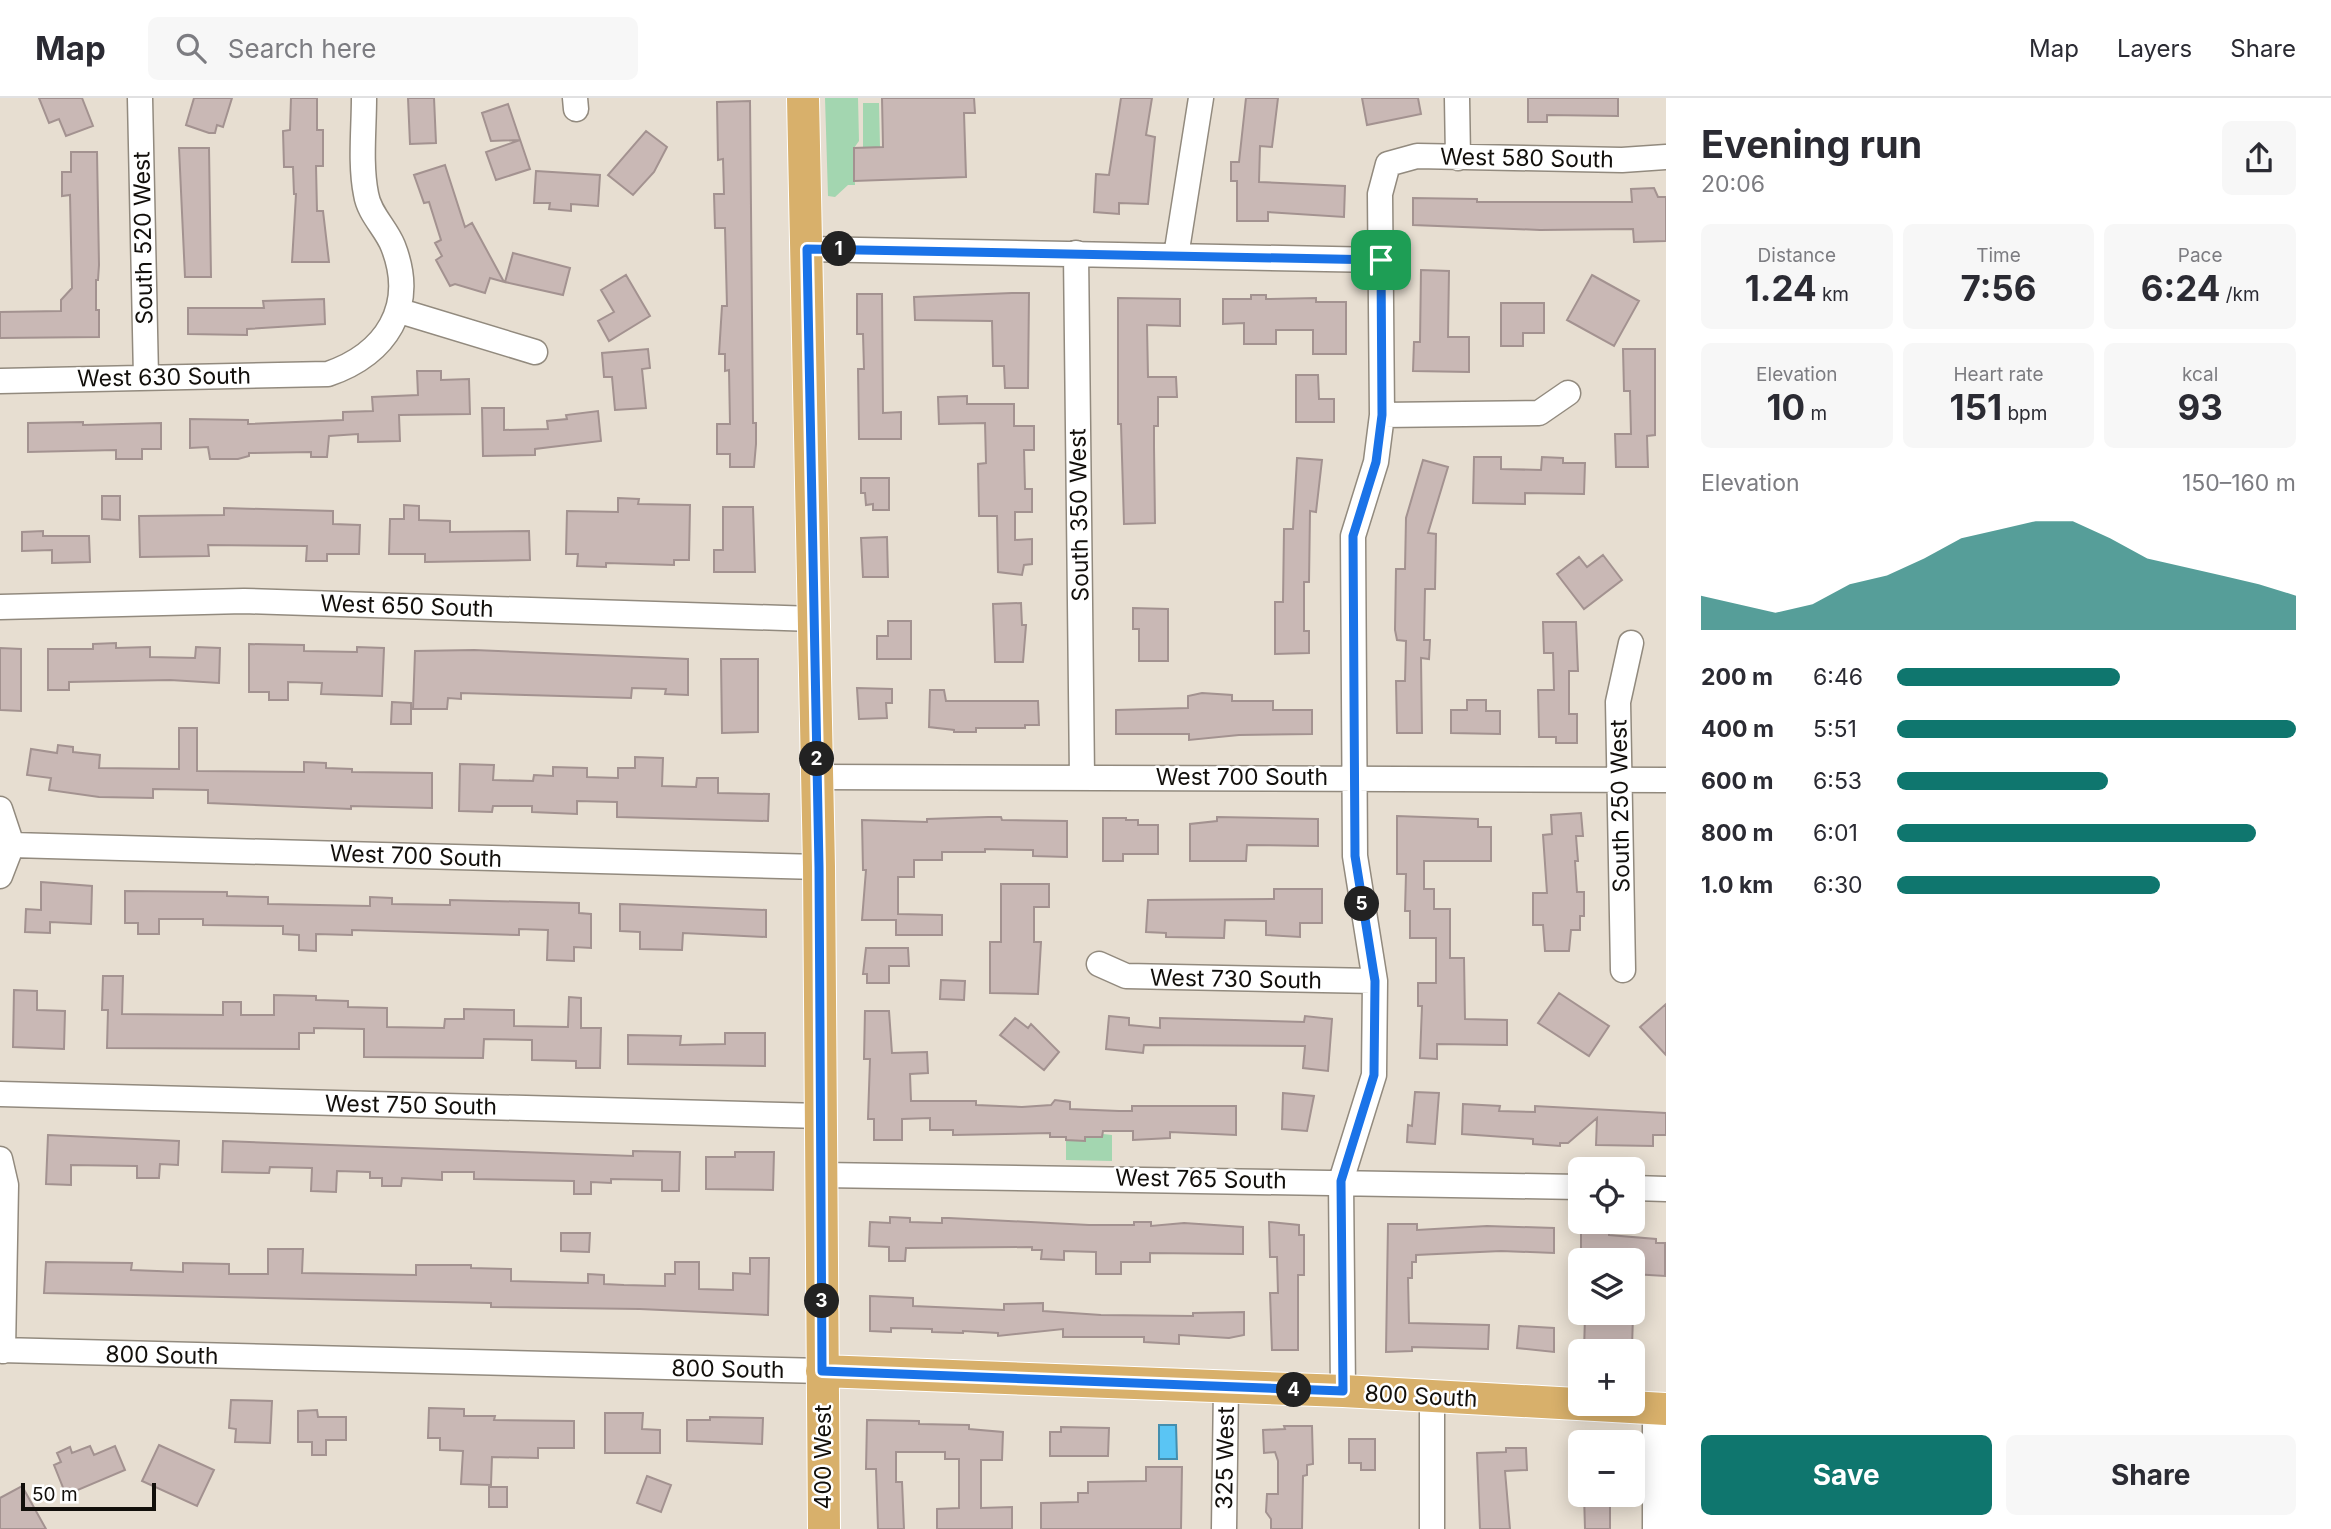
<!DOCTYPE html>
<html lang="en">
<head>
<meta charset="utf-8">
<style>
  body { margin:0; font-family:Inter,sans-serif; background:#f7f7f7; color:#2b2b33; height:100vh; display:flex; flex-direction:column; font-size:26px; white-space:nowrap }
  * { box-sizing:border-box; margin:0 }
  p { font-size:23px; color:#7c7c81 }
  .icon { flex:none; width:38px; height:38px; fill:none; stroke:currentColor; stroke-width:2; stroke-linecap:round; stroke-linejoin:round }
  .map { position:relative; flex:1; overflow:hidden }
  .sheet { display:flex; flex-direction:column; background:#fff; width:665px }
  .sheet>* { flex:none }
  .tools { position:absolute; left:1568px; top:1059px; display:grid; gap:14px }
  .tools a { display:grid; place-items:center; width:77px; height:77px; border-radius:10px; background:#fff; box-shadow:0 4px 18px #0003; font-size:35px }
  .scale { position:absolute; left:21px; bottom:18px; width:135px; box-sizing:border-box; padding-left:7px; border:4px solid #120f0b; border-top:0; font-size:19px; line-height:24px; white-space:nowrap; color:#120f0b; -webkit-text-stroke:5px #fff; paint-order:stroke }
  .pin { position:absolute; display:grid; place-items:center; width:60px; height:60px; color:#fff; margin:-30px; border-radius:14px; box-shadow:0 4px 10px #0006 }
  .km { position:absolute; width:35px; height:35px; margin:-18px; border-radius:50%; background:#222; color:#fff; font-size:19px; line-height:35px; text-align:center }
  .round { display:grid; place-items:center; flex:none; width:74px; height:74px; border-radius:10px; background:#f7f7f7 }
  .overview { display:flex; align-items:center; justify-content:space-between; height:119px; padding:0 35px }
  h1 { font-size:38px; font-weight:700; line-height:52px }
  .stats { display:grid; grid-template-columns:repeat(3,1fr); gap:10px; height:119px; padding:7px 35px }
  .stats div { display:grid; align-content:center; border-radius:10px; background:#f7f7f7; text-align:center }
  .stats b { font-size:35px; font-weight:700 }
  .stats small { font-size:19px; font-weight:400 }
  .stats p { font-size:19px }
  .chart { height:196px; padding:14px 35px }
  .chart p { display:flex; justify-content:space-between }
  .chart svg { width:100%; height:126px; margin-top:7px; fill:#0f766e; opacity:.7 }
  .button { display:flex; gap:14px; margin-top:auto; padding:14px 35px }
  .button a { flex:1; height:80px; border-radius:10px; background:#0f766e; color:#fff; font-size:28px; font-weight:700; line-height:80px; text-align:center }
  .button a+a { background:#f7f7f7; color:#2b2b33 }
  ul { padding:0 35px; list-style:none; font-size:23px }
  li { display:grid; grid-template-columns:112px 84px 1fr; align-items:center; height:52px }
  li i { height:18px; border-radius:9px; background:#0f766e }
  header { display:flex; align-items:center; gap:42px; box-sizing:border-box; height:98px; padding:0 35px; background:#fff; border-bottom:2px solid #e1e1e2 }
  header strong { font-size:33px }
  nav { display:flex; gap:38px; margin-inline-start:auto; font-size:24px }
  .search { width:490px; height:63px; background:#f7f7f7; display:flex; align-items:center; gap:18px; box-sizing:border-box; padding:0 24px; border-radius:10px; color:#7c7c81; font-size:26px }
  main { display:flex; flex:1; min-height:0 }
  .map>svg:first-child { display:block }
  .green { fill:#a3d6b0 }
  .water { fill:#5ac5f4; stroke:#448eae; stroke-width:2 }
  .building { fill:#c9b8b5; stroke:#a39290; stroke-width:2 }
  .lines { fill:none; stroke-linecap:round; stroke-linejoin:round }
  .minor-casing { stroke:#928a7e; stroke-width:27 }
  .major-casing { stroke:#fff; stroke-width:34 }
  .minor { stroke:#fff; stroke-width:24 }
  .major { stroke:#d8b06b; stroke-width:32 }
  .route-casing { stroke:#fff; stroke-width:14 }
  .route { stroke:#1a73e8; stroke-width:9 }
  .labels { text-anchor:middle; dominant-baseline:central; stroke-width:5; stroke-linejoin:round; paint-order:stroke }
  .street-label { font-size:23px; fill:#120f0b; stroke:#fff }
</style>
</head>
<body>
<header>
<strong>Map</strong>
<div class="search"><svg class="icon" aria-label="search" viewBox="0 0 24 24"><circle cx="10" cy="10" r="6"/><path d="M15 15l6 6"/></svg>Search here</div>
<nav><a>Map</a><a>Layers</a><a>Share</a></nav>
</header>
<main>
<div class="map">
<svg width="1666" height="1431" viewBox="0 0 1666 1431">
  <rect width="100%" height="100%" fill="#e7ded1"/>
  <path class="green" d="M825,0H858L859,43L854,50L855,87H848L835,99L828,98Z
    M863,5H879L880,49H863Z
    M1103,1036L1112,1037V1063L1066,1062V1042L1085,1043V1039H1102Z"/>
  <path class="water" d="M1159,1327H1176L1177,1361H1159Z"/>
  <path class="building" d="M39,0H82L93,28L66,38L59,21L49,25Z
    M194,0H232L223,29L217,27L215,35H209L186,27Z
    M291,0H317V32H323V68H316L317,113H323L329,164H292L296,96H294L293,69H284L283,33L290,32Z
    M408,0H434L436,45L410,46Z
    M882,0H974L975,15H964L966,79L854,83V50L883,49Z
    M1121,0H1152L1146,37L1155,39L1148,106L1119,105V116L1094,114L1096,76L1109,77Z
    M1246,0H1278L1272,49L1260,48L1259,84L1345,88L1344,119L1268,114V123H1237V83H1231V64H1239Z
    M1362,0H1418L1421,16L1367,27Z
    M1528,0H1618V18L1547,17V24H1528Z
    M750,3L753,325H756V346L754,369H730V356H717V326H730L729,272L725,273V256H719L722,208H727L725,130H715L714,96H724L723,61L718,62L717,4Z
    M508,6L530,71L496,82L486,54L520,42L491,43L482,15Z
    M646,33L667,49L654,74L633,97L608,77Z
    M179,50H209L211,179H185Z
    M71,54H97L99,167L98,182H96V212H99V239L0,240V214L61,213V202L72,190L70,97L62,98V74H71Z
    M445,67L465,129L472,125L504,184L490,180L485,195L455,186L450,188L436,162L442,158L435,145L441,142L429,104L424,105L414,77Z
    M536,73L600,77L598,108L571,106V113L549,111L550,105H534Z
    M1654,90L1658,99H1666V143L1634,144L1633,131L1540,132L1413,127V100L1477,101V104H1632L1631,91Z
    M513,155L570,170L563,197L505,184Z
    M1421,172L1449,173L1448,239H1469V274L1413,273L1414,244H1420Z
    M626,177L650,218L609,243L598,223L614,214L601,192Z
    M1592,177L1639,203L1614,248L1567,222Z
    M1012,195H1029L1028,290H1005L1004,268H993L992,223L915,222L914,199Z
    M857,196H882L883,315L901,314V341H859L858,271H864L863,236H857Z
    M1251,197H1266V201L1316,200V204H1346V256H1313V232H1276V246H1244V225L1223,226V201H1251Z
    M1118,200L1180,201V228L1147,227L1148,279H1176L1177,299H1158V328H1154V349L1155,425L1124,426L1121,326H1118Z
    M324,201L325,226L247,231V237L188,236V210H264L263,203Z
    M1501,205H1544V235H1523V248H1501Z
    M648,251L650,270L642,271L646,310L615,312L612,279H604L602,255Z
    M1623,251H1655V337L1647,338L1648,369H1616L1615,336H1631L1630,293H1624Z
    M417,273H441V282L469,281L470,316L399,317L400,343L358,344V336L329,338L327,359H311V354L249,355V358L238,361H210L208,349L190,350V321L248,322V326L343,322V314L373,313L372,299L418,297Z
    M1296,277H1318L1319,301H1334V324H1296Z
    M967,298V306H1014V328H1034V352H1024L1025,391H1032V414H1015V442L1032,441V466L1024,467L1022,477L998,474L997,418H979L978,366L986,365L985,325L939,326L938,299Z
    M482,310H504V332L548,331L547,323L567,321L566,317L598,313L601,343L535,351V357L483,358Z
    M83,324V327L161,325V351H142V361H116V352L28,354V325Z
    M1474,359H1501V371L1541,372L1542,359L1563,360V365H1585L1584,396L1525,395V406L1473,405Z
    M1297,360L1322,362L1316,414L1310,413L1309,484H1304V533H1309V555L1275,556V504H1283L1284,431H1293Z
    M1423,362L1448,369L1428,435L1436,436L1435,491H1425L1424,542H1430L1429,561L1421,560L1422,635H1397L1396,583H1405L1406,543L1397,542L1395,532L1396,471H1405L1406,420Z
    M861,380H889V412H873V406L866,407L865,395H861Z
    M102,398H120V422L102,421Z
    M618,400L639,401L638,406L690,407L689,462H674V467L606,465V469L577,468L578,456H566L567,413L618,414Z
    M404,407L419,408V422L450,423V434L529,433L530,462L425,464V456H389L390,421H404Z
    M723,409H753L755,474H714V452H723Z
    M224,410L333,413V426L360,427L359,456H327V463H306L307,448L208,447L209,458L140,459L139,418L224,417Z
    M43,433V438H89L90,464L52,465V452L22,453V434Z
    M887,439L888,479H863L861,440Z
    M1603,457L1622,482L1584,511L1557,476L1579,459L1587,469Z
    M1021,505L1022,527H1026L1023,564H995L993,506Z
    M1133,510L1168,511V563H1139V531H1133Z
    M888,523H911V561H877V538H888Z
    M1543,524H1576L1578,573H1569V616H1577V645H1556V639H1539L1538,592H1554L1553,555H1544Z
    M116,545V550L150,549V559L195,560L196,549L220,550L219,585L170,582L69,584V592H48V551H93V546Z
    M249,546L304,547V553L357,554V549L384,550L382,598L321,596L322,585L288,584V602H269V594H249Z
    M0,550L21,551V613L0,612Z
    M474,552L688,561V597L665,596L666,591L632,590L631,600L461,595V601L448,600L447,611H413L415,553Z
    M721,561H758V634L722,635Z
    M857,590L892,591V605H886L887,620L859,621Z
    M930,592H944L946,603H1038L1039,627H1025V630H976V634H954V632L929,629Z
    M1202,595L1232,597V603H1273V612H1312V636L1239,637L1189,642V636H1116V612L1188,610V598Z
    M1467,602H1486V613H1500V636L1451,635V612H1467Z
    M392,604L411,605V626H391Z
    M179,630H197V673L304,674V664L326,665V670L352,671V674L432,675V710L351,708V711L208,705V692L153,691V700L99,699L49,692L51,680L27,677L31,651L57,655L58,647L73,649V654L100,657L99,670L179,671Z
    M635,659L663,660L662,688L696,689L697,680H718V695L769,696L768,723L617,719V704L577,703V716L532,714V708H493L492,714L459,713L460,666L494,667L493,682L533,683L534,677L553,678V669L587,670V679L618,680V670H635Z
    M1581,715L1583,738H1576L1578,763H1575L1577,794H1584V818H1580V832H1571L1569,853H1545L1543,827H1533V795H1547L1543,737L1552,736L1551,717Z
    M1397,718L1478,721V729H1491V763H1424V791H1434V811H1450V860H1464L1465,921L1507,922V947L1437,946V961L1420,960L1422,908H1418V885H1436V840H1410V813H1405L1406,776H1397Z
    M988,719H1001L1002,722L1067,723V759L1033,758V752L985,751V754H942V762H914V779H898V816L942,817V837H896V822H862L866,772H863L862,722L927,724V721Z
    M1217,719L1318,721V748L1247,747L1246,763H1190V726L1217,723Z
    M1103,720H1126V722H1138V727H1158V756H1123V763H1103Z
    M41,784L92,788L91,826L50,824V835L25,834L26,811L41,812Z
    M1001,786H1049V809H1034V844H1041L1038,896L990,895V844H1001Z
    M1274,791H1322V825H1300V839L1266,837V823L1225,822L1224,840L1166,839V835L1146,834L1148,802L1274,801Z
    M125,793L227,794V798L268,799V806L370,808V799L392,800V806L450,807V802L579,805V815L591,816V850L574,849V863L547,862L548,832L519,831V837L352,832V837L316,836V853L299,852V837L283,836V828L203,827V821H159V836H138V825H125Z
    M620,806L766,812V839L683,835L682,852L640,851V834L620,833Z
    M866,850H908L909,868H889V885H867V876H863Z
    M103,878H123L122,916L223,917V904H241V917H274V897L316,898V902L348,903V909L387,910V929L444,930L445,921H464V911L514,912V928L568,929L569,899L581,900V930H601L600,970H576V963L532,962V942L484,941L483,960L364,959V931L314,930V935H299V951L107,950L108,912H102Z
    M941,882L965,883L964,902L940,901Z
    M14,892L37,893V912L65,913L64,951L13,949Z
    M1559,895L1609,928L1589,958L1538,925Z
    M1666,906V957L1640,929Z
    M865,913H889L892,955L927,954L928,975L910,976L911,1003H976V1007L1022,1009L1051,1007L1055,1002L1070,1004V1011L1119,1013H1132V1008H1236V1037L1170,1034V1040L1133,1042V1033H1103L1102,1039H1085V1043L1066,1042V1039H1050V1035L953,1037V1032H930V1020L902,1021V1042H874V1021H868L870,961H864Z
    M1109,918L1129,920V927L1160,930V920L1304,924L1305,918L1332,921L1328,973L1303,970L1305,948L1144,947L1143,955L1106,951Z
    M1015,920L1028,930L1031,926L1059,954L1044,972L1000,937Z
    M725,935H765V968L628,966V937L681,938L680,947L725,946Z
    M1415,994L1439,995L1435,1046L1407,1044L1408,1027L1412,1028Z
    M1283,995L1314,998L1307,1033L1282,1031Z
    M1463,1006L1500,1008L1499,1013L1535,1014V1008L1666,1015V1037H1653V1048L1596,1047L1597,1020L1568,1045H1560V1048L1533,1046V1041L1462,1036Z
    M48,1037L179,1043L178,1067L160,1066L159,1080H137V1068L71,1067V1087L46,1086Z
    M223,1043L633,1058V1053L680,1054L679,1093H662V1082L611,1081V1085L591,1084V1096H574V1083L474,1081V1074H442V1082L402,1080L401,1088H382V1080H370V1074L337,1073L336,1094L311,1093L312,1070L270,1069L269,1075L222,1074Z
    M735,1054H774L773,1092L706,1091V1059H735Z
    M890,1119L910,1120V1124L942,1125V1120H949L1089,1127H1134V1124H1151V1128L1184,1125L1243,1129V1156L1150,1155V1164H1121V1176H1096V1154L1064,1153V1162L1041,1161L1042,1152H1032V1149L906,1150L905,1163H889V1149L869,1148L870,1124L890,1125Z
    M1269,1124L1299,1127V1137H1304V1177H1298V1252H1272L1270,1195H1278L1277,1159H1270Z
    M1388,1126H1417V1132L1487,1128L1554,1130V1155L1501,1153L1416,1157V1164H1412V1180H1408L1409,1225L1489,1227L1488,1251L1412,1249V1253L1386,1254Z
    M1581,1126H1609V1137L1656,1141V1145H1665V1178L1633,1176V1162H1581Z
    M561,1135H590L589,1154L561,1153Z
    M268,1151H303L302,1175L416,1177V1167H471V1170L511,1171V1183L588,1185V1176L604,1177V1186L624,1187L665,1188V1176H675V1164H699V1191L733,1192V1175L750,1176V1160H769L768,1217L640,1211L491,1209V1205L44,1195L46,1164L132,1165L131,1172L183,1174V1165L229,1166V1176H268Z
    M870,1198L913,1200V1208L1004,1212V1206L1043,1205V1213L1101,1217L1193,1218V1215L1244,1214V1237L1229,1240L1179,1237V1246L1144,1244V1239H1063V1231L998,1238V1235L963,1233V1235L932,1234V1231L891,1230V1234L870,1233Z
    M1605,1217L1633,1218L1632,1249L1606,1248V1253H1584L1585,1218Z
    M1519,1228L1554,1230V1254L1517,1250Z
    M231,1302L272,1303L270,1345L235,1344L236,1331L229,1330Z
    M429,1310L464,1311V1318H495L494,1322L574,1323V1350H538V1360L492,1359L491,1387L461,1386L463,1353L440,1352V1340H428Z
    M317,1312L318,1319H346V1342H326V1357H312V1344H298V1313Z
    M605,1315H643L642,1331L660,1332V1355H605Z
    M710,1319L763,1320L762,1346L687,1343V1322H710Z
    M867,1322L919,1323V1326L969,1327V1331L1003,1334L1002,1362H981V1410L1012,1409V1431H937V1411L959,1410V1361H945V1354H896V1384H902L904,1431H878L876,1371H866Z
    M1284,1328H1312L1313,1366L1307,1367V1377L1303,1378L1302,1431H1271V1421L1266,1414L1267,1396H1278V1363L1275,1354L1264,1355L1263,1332L1285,1331Z
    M1061,1329L1109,1330L1108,1358H1050V1334H1061Z
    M1349,1341H1375V1372H1361V1365H1349Z
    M159,1347L214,1372L197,1408L142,1383Z
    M90,1348L94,1357L115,1348L125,1372L66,1397L54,1367L61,1364L57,1355L70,1349L72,1355Z
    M1506,1350H1526L1527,1372L1505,1373L1510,1431H1480L1477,1355L1506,1354Z
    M1146,1369H1182L1181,1431H1041V1405L1078,1404V1395H1088V1384L1146,1383Z
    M647,1378L671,1387L661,1414L637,1405Z
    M22,1388L46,1431H0V1400Z
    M489,1389H507V1409H489Z
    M1584,1396H1610V1431H1585Z"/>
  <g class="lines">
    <g class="minor-casing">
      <path id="minor" d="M140,0L146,279
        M575,0L576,11
        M1457,0L1458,60
        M807,151L1381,162
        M1076,155L1082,679
        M1176,158L1201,0
        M400,213L535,254
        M0,283L328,276C386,256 417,209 393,148C386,130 369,116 366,96C360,66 364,31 364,0
        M1382,317L1539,315L1568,295
        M0,509L244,503L814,521
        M818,679L1666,682
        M0,711L12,747L0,778
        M12,747L819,769
        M1099,866L1126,878L1375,883
        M1623,872L1618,604L1631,545
        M0,996L822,1018
        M0,1061L6,1087L3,1253
        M822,1077L1580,1089
        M1633,1090L1666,1091
        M0,1252L822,1273
        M1343,1293L1341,1083L1374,977L1375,883L1355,758L1353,438L1376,364L1382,317L1380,96L1388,66L1417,58L1622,62L1666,59
        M1432,1299V1431
        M1655,1311V1431
        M1224,1431L1226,1289"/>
    </g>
    <g class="major-casing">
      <path id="major" d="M803,0L819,769L824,1431
        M822,1273L1343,1293L1666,1311"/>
    </g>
    <use href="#minor" class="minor"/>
    <use href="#major" class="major"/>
  </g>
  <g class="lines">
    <g class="route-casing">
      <path id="route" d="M807,151L1381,162L1382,317L1376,364L1353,438L1355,758L1375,883L1374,977L1341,1083L1343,1293L822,1273L819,769Z"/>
    </g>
    <use href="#route" class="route"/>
  </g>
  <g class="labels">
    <g class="street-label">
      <text transform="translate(1527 60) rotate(1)">West 580 South</text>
      <text transform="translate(143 140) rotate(-91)">South 520 West</text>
      <text transform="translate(164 279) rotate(-1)">West 630 South</text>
      <text transform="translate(1079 417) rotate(-91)">South 350 West</text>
      <text transform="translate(407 508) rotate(2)">West 650 South</text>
      <text x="1242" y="679">West 700 South</text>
      <text transform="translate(1620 708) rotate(-91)">South 250 West</text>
      <text transform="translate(416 758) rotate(2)">West 700 South</text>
      <text transform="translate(1236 881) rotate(1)">West 730 South</text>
      <text transform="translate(411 1007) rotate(1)">West 750 South</text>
      <text transform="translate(1201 1081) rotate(1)">West 765 South</text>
      <text transform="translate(162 1257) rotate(1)">800 South</text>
      <text transform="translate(728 1271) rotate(1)">800 South</text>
      <text transform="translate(1421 1298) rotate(3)">800 South</text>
      <text transform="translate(823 1359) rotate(-90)">400 West</text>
      <text transform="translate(1225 1360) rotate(-89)">325 West</text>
    </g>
  </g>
</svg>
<div class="tools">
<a><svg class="icon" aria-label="locate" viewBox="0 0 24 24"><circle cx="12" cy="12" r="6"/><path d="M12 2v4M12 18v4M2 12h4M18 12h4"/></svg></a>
<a><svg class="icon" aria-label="layers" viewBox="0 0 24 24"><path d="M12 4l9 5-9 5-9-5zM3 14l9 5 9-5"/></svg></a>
<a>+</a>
<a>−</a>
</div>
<div class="scale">50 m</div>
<div class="pin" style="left:1381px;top:162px;background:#1e9e55"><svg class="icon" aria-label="arrive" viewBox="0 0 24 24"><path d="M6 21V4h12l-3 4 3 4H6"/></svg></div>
<b class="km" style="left:839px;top:151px">1</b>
<b class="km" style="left:817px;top:661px">2</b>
<b class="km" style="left:822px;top:1203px">3</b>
<b class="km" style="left:1294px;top:1292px">4</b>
<b class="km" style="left:1362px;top:806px">5</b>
</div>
<section class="sheet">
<div class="overview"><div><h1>Evening run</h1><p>20:06</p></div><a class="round"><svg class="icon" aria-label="share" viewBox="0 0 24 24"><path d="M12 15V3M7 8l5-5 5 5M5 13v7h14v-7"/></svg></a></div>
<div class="stats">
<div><p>Distance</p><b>1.24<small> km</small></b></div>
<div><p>Time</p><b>7:56</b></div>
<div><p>Pace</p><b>6:24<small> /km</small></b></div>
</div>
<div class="stats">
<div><p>Elevation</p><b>10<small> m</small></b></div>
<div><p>Heart rate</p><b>151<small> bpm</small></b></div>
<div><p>kcal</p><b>93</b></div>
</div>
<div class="chart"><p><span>Elevation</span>150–160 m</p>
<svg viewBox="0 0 160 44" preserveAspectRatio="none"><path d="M0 44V32L10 35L20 38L30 35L40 28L50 25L60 19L70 12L80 9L90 6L100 6L110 12L120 19L130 22L140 25L150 28L160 32V44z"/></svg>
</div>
<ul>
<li><b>200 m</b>6:46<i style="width:56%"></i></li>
<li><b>400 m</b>5:51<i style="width:100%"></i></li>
<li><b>600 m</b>6:53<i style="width:53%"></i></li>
<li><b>800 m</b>6:01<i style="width:90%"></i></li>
<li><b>1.0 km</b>6:30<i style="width:66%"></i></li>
</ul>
<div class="button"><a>Save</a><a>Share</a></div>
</section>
</main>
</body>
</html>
